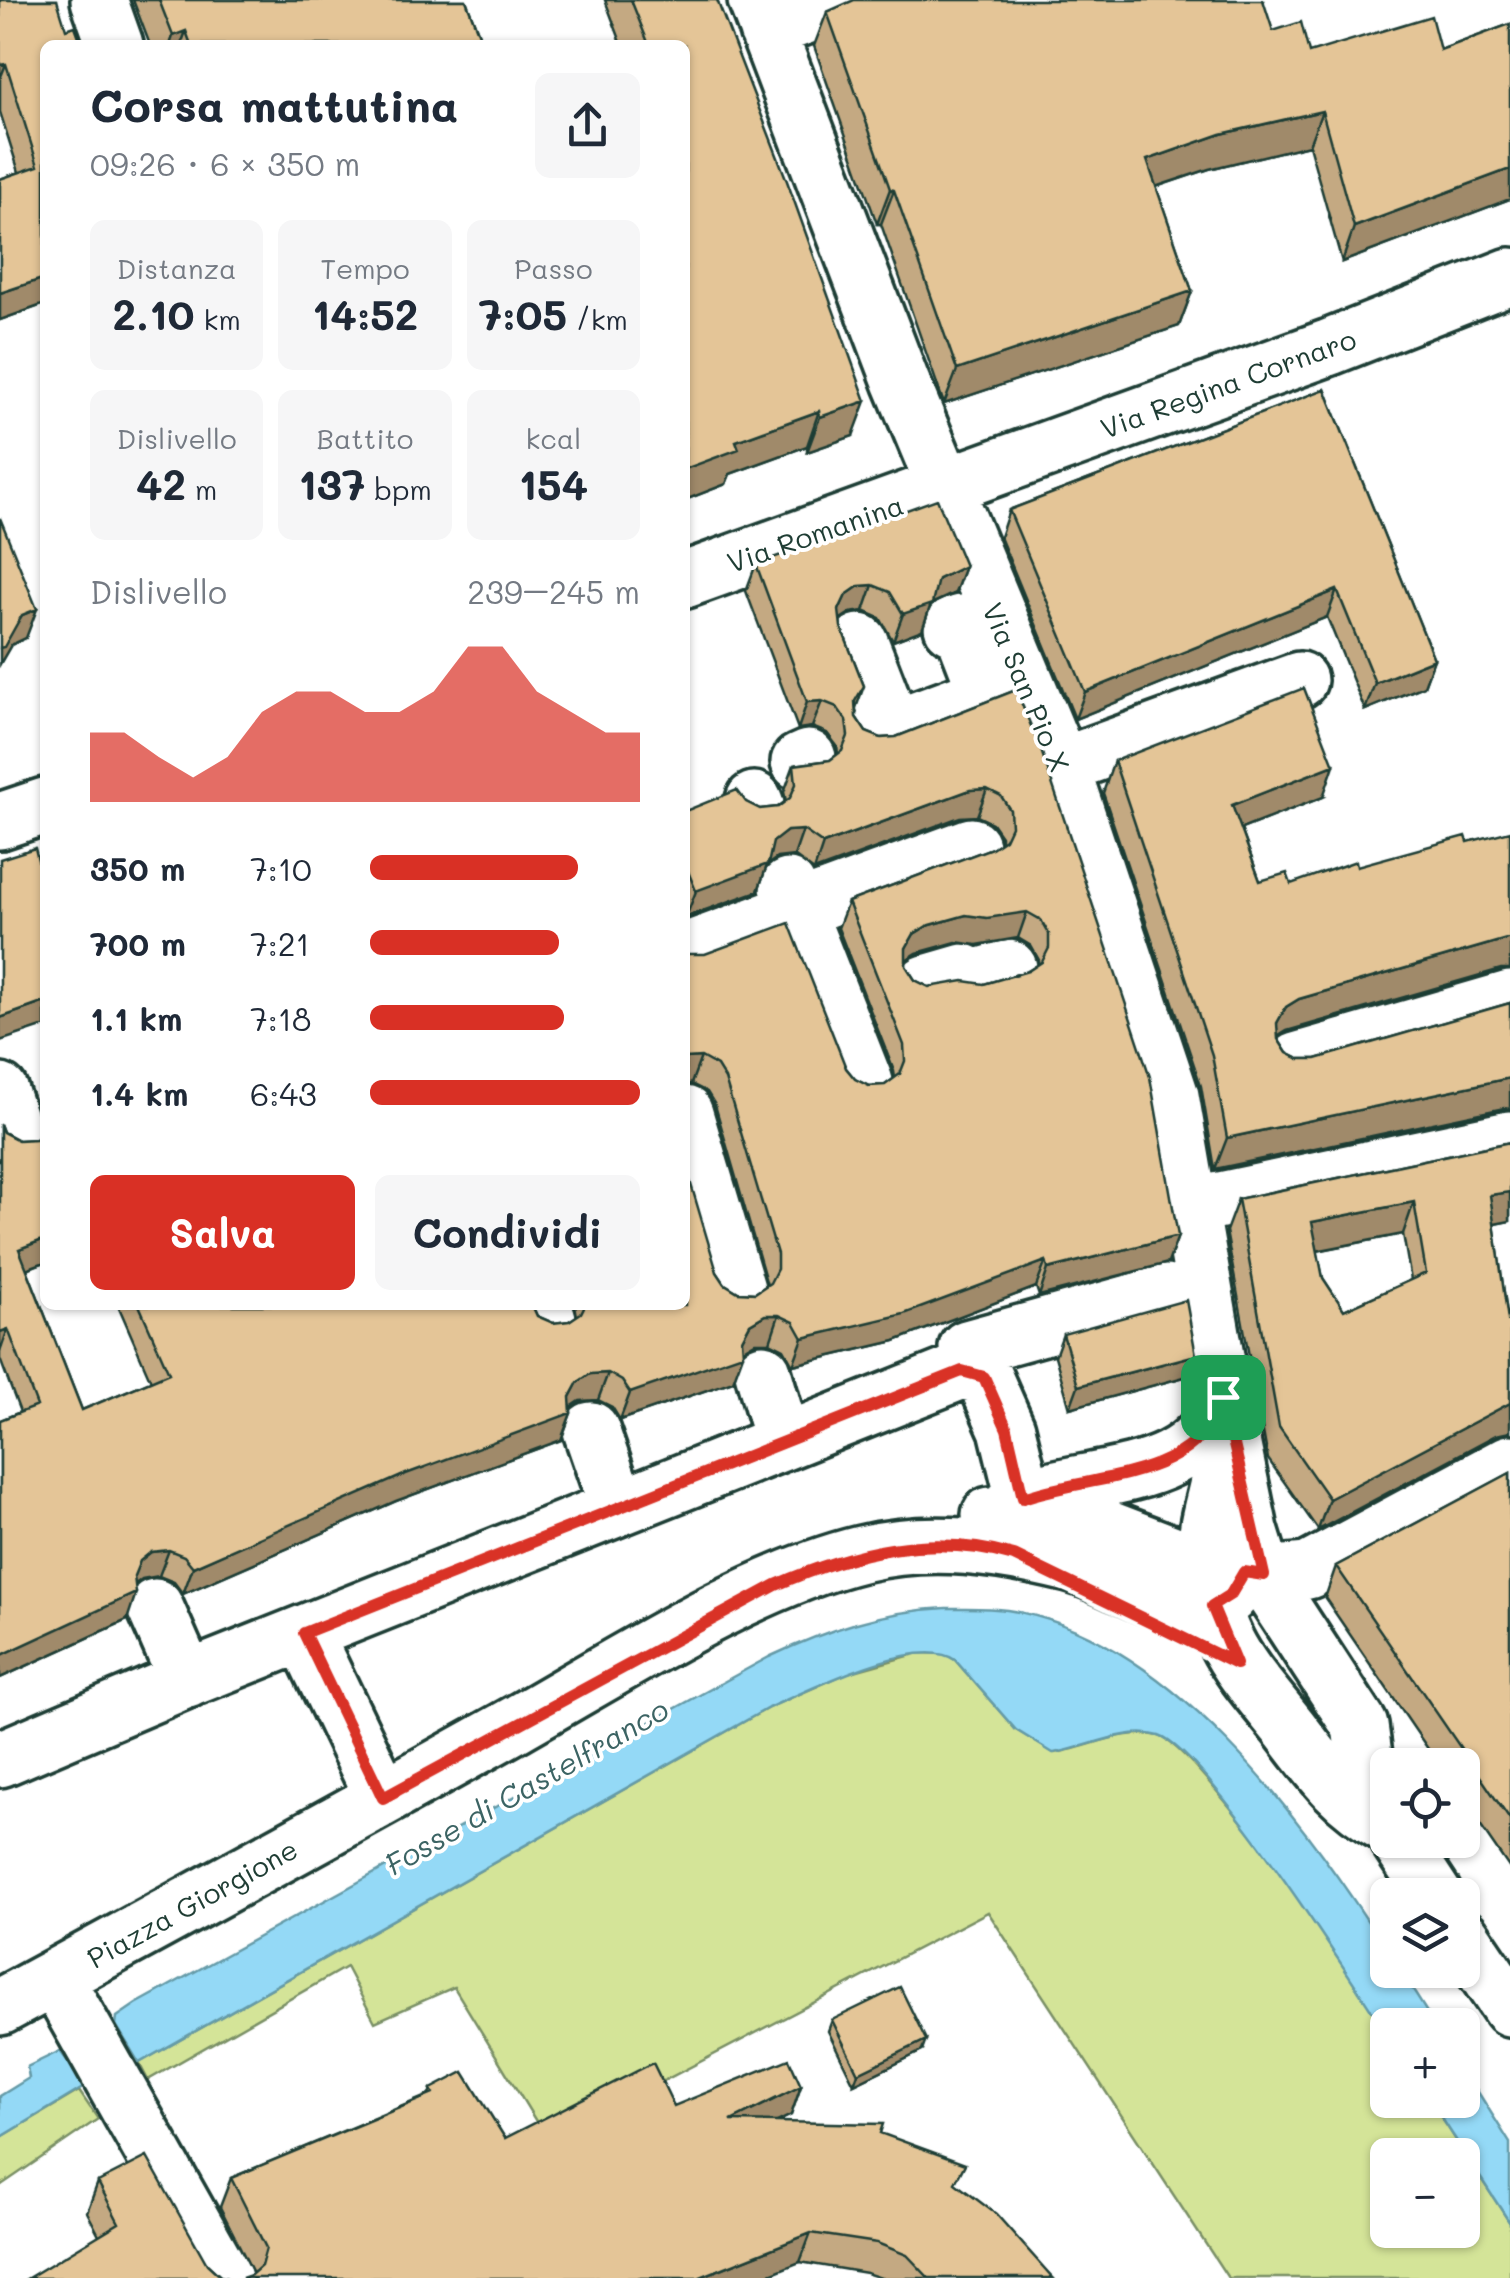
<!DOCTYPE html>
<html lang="it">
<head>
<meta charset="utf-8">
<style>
  body { margin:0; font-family:Mali,sans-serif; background:#f6f6f7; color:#1f2937; height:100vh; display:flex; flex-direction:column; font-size:38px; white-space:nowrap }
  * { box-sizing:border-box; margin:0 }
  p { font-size:32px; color:#747a83 }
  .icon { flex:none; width:55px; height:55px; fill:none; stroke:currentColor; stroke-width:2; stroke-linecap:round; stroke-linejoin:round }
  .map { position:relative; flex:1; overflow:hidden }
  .side { position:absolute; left:40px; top:40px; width:650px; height:1270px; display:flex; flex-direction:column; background:#fff; border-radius:15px; box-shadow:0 2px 8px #0004 }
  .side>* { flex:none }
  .controls { position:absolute; left:1370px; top:1748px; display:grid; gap:20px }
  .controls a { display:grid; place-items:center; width:110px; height:110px; border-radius:15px; background:#fff; box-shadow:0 2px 8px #0004; font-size:50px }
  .pin { position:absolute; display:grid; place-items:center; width:85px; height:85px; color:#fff; margin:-42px; border-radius:20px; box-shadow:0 5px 15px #0006 }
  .round { display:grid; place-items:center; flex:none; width:105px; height:105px; border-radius:15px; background:#f6f6f7 }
  .summary { display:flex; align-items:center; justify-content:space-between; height:170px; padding:0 50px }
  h1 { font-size:45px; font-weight:700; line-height:75px }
  .stats { display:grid; grid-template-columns:repeat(3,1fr); gap:15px; height:170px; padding:10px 50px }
  .stats div { display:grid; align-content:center; border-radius:15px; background:#f6f6f7; text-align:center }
  .stats b { font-size:42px; font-weight:700 }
  .stats small { font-size:28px; font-weight:400 }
  .stats p { font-size:28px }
  .chart { height:280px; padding:20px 50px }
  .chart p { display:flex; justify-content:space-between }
  .chart svg { width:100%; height:180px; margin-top:10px; fill:#d93025; opacity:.7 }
  .button { display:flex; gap:20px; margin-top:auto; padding:20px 50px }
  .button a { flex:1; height:115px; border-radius:15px; background:#d93025; color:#fff; font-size:40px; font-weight:700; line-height:115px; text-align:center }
  .button a+a { background:#f6f6f7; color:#1f2937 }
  ul { padding:0 50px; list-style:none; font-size:32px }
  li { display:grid; grid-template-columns:160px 120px 1fr; align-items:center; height:75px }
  li i { height:25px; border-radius:12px; background:#d93025 }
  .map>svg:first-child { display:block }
  .green { fill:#d4e498; stroke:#7a9066; stroke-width:2.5; fill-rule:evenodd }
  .water { fill:#94d9f6; stroke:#659ba8; stroke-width:2.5 }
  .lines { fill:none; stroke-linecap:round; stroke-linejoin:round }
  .minor-casing { stroke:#1f3d34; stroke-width:62 }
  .minor { stroke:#fff; stroke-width:55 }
  .wall { fill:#c4a982; stroke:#1f3d34; stroke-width:2.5; fill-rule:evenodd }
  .shaded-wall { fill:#a08a6a; stroke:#1f3d34; stroke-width:2.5 }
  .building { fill:#e4c597; stroke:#1f3d34; stroke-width:2.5; fill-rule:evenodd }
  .route-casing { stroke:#fff; stroke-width:20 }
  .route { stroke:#d93025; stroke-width:12 }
  .labels { text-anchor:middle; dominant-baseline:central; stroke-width:8; stroke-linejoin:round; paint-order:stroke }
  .street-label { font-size:28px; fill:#1f3d34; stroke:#fff }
  .water-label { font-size:30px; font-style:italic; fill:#3c6464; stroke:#fff }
</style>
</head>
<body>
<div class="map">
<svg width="1510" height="2278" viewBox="0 0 1510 2278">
  <rect width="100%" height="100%" fill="#fff"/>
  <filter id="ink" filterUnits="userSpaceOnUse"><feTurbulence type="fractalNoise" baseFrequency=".01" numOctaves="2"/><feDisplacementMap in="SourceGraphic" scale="20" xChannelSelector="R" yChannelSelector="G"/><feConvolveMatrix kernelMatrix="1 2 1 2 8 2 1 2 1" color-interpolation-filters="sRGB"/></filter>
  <g filter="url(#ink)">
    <path class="green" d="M919,1653L946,1654L955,1660L1016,1730L1054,1753C1086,1749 1125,1727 1159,1736C1197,1747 1367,1987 1386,2032C1393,2049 1387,2081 1388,2100H1430L1510,2223V2278H1228L988,1912L548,2141L454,1987L375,2022L346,1967L148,2080L139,2063L770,1707L847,1673ZM1388,2155H1462V2230H1388Z
      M79,2091L98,2119L0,2186V2138Z"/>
    <path class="water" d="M946,1608C966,1608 987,1607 1007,1610C1169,1634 1306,1823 1387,1951L1388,1970H1400L1435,2025H1388L1387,2034C1354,1983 1206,1751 1159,1736C1126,1726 1085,1749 1053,1753L1016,1730L955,1660C918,1634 807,1691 768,1708L139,2063L116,2025L117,2017L136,2004L769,1657C826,1630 882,1611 946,1608Z
      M60,2051L86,2086L0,2138V2096L29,2078L27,2067Z
      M1463,2068L1510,2143V2223L1430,2100H1462Z"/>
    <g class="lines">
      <g class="minor-casing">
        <path id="minor" d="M99,0L115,45
          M756,0L901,381L1061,766L1171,1096L1223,1397L1250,1530L1266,1582L1360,1726L1366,1770L1388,1825
          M767,30L850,0
          M685,580L1330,347L1510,276
          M860,642L893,727
          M876,734L987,693L960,623L952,626
          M799,762L808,758
          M1061,766L1299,680
          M754,800L756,805
          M0,821L45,806
          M788,887L865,1082
          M685,951L971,846
          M926,983L964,972L967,980L1009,968
          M1296,1061L1510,999
          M0,1092L15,1136
          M685,1114L737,1289
          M1216,1201L1510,1139
          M543,1305L548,1319
          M967,1348L1166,1293
          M763,1372L783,1442
          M591,1430L618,1508
          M1223,1448C1222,1484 1204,1518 1206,1554C1210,1640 1240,1666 1290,1729C1322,1771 1340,1798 1387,1825
          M1015,1501C1087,1470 1195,1488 1223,1397
          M990,1515L1082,1519L1207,1567L1235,1584
          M1234,1566L1264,1575L1308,1571L1510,1463
          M155,1607L187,1680
          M304,1633L383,1798
          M0,1759L191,1678L962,1371L984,1377L1007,1429L1028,1515
          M1398,1840L1434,1895
          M1462,1937L1510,2008
          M55,1978L224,2278
          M0,2007C172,1914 345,1820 516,1724C617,1667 750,1581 861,1554C932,1537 999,1547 1069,1564C1111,1574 1171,1618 1212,1606C1244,1596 1247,1559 1250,1530"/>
      </g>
      <use href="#minor" class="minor"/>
    </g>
    <path class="wall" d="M0,0H57L45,304L0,320V179L19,172L0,112Z
      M133,0H466L482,43V45H150Z
      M605,0H717L853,436L807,452V446L730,474L726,484L685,500V45H622Z
      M827,12L1273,31L1309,53L1440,50L1510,24V199L1342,262L1309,145L1209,169L1156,187L1192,291L1179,326L944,404L881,224H877L814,46Z
      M1325,389L1434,659L1424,686L1365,710L1327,617L1075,719L1000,537L1009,510Z
      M756,564L965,566L955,593L931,604L922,630L893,641L880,618L864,611L850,613L840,619L841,627L864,686L856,708V717L866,732L881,738L896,737L1016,690L1178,1236L1168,1263L1039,1296L1036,1287L895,1341L793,1365L784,1349L770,1342H755L743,1350L733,1381L620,1420L612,1407L598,1400L580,1401L571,1407V1413L561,1440L396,1501L183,1594L174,1582L159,1576L142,1579L135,1584L127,1620L0,1678V1420L20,1412L0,1359V1124L3,1132L18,1140L36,1139L45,1132V1124V1262L27,1269L82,1410L151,1381L118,1305H532L537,1316L553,1323L569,1321L577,1316L575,1305H685L717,1272L725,1284L738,1292L755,1293L767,1285L715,1105L707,1092L691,1084H685V954L846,1068L855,1079L869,1086L885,1085L895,1078L894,1071L838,928L848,902L992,848L1001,842V836L992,823L977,816L960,817L814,871L794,856L777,858L767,865L758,891L686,917L685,811L746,802L760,809L778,807L786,801L784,792L794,765L830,760L838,754L837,746L827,733L812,727L798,729L746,591ZM1018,938L1031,946L1039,960V964L1028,971L984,984L929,987L915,980L906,966V960L917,953L956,942L977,945Z
      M1114,761L1323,797L1241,829L1260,881L1291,884L1357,866L1501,969L1287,1031L1278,1037V1039L1287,1053L1299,1059H1316L1510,1003V1109L1504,1108L1215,1169L1201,1086L1103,793Z
      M1510,1142V1221L1494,1224L1508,1320L1510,1319V1432L1496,1435L1318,1530L1268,1459L1226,1231L1238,1199ZM1403,1234L1411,1280L1344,1310L1323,1278L1317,1251Z
      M1063,1334L1188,1376L1070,1408L1055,1356Z
      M1510,1473V1869L1462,1799V1765H1439L1325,1598L1336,1566Z
      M832,2020L922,2051L854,2084L828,2031Z
      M801,2086L791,2115L777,2122L880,2133L957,2185L1053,2278H881L866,2273L800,2262L251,2275L253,2273L220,2207L231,2178L429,2095L431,2089L505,2138L674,2106Z
      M98,2182L207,2264L220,2276L99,2235L87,2212Z"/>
    <path class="shaded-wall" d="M186,31L181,45H170L173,36Z
      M6,64L0,79V65Z
      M1322,111L1309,145L1209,169L1134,194L1147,160L1221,134Z
      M1510,169V199L1342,262L1354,227Z
      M890,189L894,190L881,224H877Z
      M45,278V304L0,320V293Z
      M1192,291L1179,326L944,404L957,370Z
      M866,401L853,436L807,452L820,417Z
      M819,411L807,446L730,474L726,484L685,500V469L736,441Z
      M965,566L955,593L931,604L922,630L893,641L903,614L938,579Z
      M873,585L864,611L850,613L836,622L839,610L846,595L859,586Z
      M1337,590L1327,617L1075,719L1085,692Z
      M37,609L26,638L11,645L0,664V648L22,615Z
      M1434,659L1424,686L1365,710L1375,683Z
      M822,701L812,727L798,729L807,702Z
      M1334,765L1323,797L1221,837L1232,805Z
      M987,789L977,816L960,817L814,871L823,844L970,790Z
      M803,830L794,856L777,858L767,865L758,891L686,917L696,891L787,831Z
      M1027,912L1018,938L977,945L956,942L917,953L904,961L906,948L914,934L927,926L966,915Z
      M1510,938V969H1501L1287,1031L1274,1039L1277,1023L1286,1007L1299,999Z
      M45,1002V1026L0,1041V1018Z
      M701,1057L691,1084H685V1058Z
      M1510,1078V1109L1504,1108L1215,1169L1227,1138Z
      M1510,1192V1221L1479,1227L1490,1195Z
      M1414,1202L1403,1234L1300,1254L1312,1222Z
      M1178,1236L1168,1263L1039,1296L1048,1269Z
      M45,1239V1262L9,1275L19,1249Z
      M1046,1261L1036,1287L895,1341L793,1365L803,1338Z
      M765,1315H779L770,1342H755L740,1351L743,1354L733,1381L620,1420L630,1393L742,1339L750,1324Z
      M8,1329L0,1352V1332Z
      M1196,1355L1188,1376L1070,1408L1078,1386Z
      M608,1373L598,1400L580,1401L568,1409L571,1413L561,1440L396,1501L183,1594L193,1567L570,1397L578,1382L590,1374Z
      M1510,1403V1432L1496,1435L1318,1530L1329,1499Z
      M169,1550L159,1576L142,1579L130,1588L136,1593L127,1620L0,1678V1656L151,1552Z
      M926,2040L922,2051L854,2084L858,2073Z
      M801,2086L791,2115L720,2150L731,2121Z
      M811,2233L800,2262L760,2278H698Z"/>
    <path class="building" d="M0,0H57L66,29L75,26L82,45H45V278L0,293V179L38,166L6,64L0,65Z
      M159,0H466L482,43L477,45H191L186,31L173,36Z
      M631,0H717L787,181L866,401L820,417L819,411L736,441L739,449L685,469V45H649Z
      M854,0H1263L1273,31L1301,22L1309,53L1431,16L1440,50L1510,24V169L1354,227L1322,111L1221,134L1147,160L1192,291L957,370L894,190L890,189L827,12Z
      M1325,389L1434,659L1375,683L1337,590L1085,692L1009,510Z
      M937,499L965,566L938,579L932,604L903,614L890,592L873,585L859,586L846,595L839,610L841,627L864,686L855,701L856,717L866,732L881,738L896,737L1016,690L1041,750L1150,1077L1178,1236L1048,1269L1046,1261L904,1314L803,1338L794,1322L779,1315H765L750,1324L742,1339L743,1354L630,1393L622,1381L608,1373L590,1374L578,1382L570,1397L571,1413L406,1474L193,1567L184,1556L169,1550L151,1552L140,1561L134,1576L136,1593L0,1656V1420L37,1406L8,1329L0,1332V1124L3,1132L18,1140L36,1139L45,1132V1239L19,1249L82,1410L169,1373L139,1305H532L537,1316L553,1323L569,1321L581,1313L585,1305H685V1164L717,1272L725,1284L738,1292L755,1293L770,1283L777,1269V1254L725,1079L717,1066L701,1057L685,1058V954H705L789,923L846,1068L855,1079L869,1086L885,1085L900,1074L905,1061L904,1045L848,902L992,848L1005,839L1011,826L1010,810L1001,796L987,789L970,790L823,844L803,830L787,831L773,842L768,864L696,891L685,864V811L737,790L746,802L760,809L778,807L790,798L796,784L794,765L830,760L842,751L848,736L846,720L837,707L822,701L807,702L756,564ZM1027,912L1041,920L1049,934V948L1042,962L1028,971L984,984L964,981L929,987L915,980L906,966V948L914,934L927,926L966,915L987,918Z
      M0,518L37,609L22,615L4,647L0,648Z
      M1304,688L1334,765L1232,805L1260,881L1287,873L1291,884L1356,861L1357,866L1466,836L1468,842L1510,831V938L1299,999L1286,1007L1277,1023L1278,1039L1287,1053L1299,1059H1316L1510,1003V1078L1227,1138L1212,1055L1114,761Z
      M35,848L40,868L45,866V1002L0,1018V859Z
      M1510,1142V1192L1490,1195L1508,1320L1510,1319V1403L1329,1499L1279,1427L1238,1199ZM1414,1202L1426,1273L1344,1310L1323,1278L1312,1222Z
      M1186,1300L1196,1355L1078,1386L1063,1334Z
      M1510,1473V1820L1336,1566Z
      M900,1987L926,2040L858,2073L832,2020Z
      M789,2059L801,2086L731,2121L883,2124L880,2133L965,2164L955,2183L996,2214L1053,2278H929L907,2255L877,2243L811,2233L698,2278H242L251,2275L261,2266L266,2248L231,2178L433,2094L431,2089L464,2072L505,2138L653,2063L674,2106Z
      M147,2157L207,2264L220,2276L227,2278H28L119,2223L98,2182Z"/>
  </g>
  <g class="lines" filter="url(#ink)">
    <g class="route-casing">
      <path id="route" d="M962,1371L984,1377L1007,1429L1023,1498C1094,1473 1196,1483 1223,1397L1264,1575L1244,1572L1231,1594L1212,1606L1236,1664L1014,1556C931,1532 854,1551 776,1585L383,1798L304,1633Z"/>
    </g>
    <use href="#route" class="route"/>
  </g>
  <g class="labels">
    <g class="street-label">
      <text transform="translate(1228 383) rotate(-20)">Via Regina Cornaro</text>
      <text transform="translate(815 533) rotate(-19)">Via Romanina</text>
      <text transform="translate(1027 687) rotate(67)">Via San Pio X</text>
      <text transform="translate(192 1903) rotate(-29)">Piazza Giorgione</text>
    </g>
    <g class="water-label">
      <text transform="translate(526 1786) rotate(-30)">Fosse di Castelfranco</text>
    </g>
  </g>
</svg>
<div class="controls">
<a><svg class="icon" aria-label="locate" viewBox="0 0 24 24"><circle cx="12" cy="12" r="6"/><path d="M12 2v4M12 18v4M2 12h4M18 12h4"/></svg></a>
<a><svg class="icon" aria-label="layers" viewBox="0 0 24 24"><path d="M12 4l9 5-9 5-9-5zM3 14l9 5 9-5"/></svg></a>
<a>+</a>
<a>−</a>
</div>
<div class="pin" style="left:1223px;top:1397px;background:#1e9e55"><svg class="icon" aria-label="arrive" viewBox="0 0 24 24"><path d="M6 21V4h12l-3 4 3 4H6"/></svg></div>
<section class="side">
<div class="summary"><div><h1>Corsa mattutina</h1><p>09:26 · 6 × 350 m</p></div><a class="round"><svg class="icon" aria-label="share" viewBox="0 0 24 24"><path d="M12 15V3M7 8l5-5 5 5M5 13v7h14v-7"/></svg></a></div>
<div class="stats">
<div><p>Distanza</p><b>2.10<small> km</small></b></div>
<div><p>Tempo</p><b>14:52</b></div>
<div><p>Passo</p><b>7:05<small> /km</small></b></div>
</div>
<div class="stats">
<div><p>Dislivello</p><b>42<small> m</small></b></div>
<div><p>Battito</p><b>137<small> bpm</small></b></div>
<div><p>kcal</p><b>154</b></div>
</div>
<div class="chart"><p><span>Dislivello</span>239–245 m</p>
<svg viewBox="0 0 160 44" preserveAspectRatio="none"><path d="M0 44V27L10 27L20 33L30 38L40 33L50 22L60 17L70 17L80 22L90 22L100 17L110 6L120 6L130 17L140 22L150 27L160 27V44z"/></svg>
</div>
<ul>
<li><b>350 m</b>7:10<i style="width:77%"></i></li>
<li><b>700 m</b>7:21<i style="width:70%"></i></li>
<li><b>1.1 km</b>7:18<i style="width:72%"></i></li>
<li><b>1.4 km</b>6:43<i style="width:100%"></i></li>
</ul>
<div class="button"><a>Salva</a><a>Condividi</a></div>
</section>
</div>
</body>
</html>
